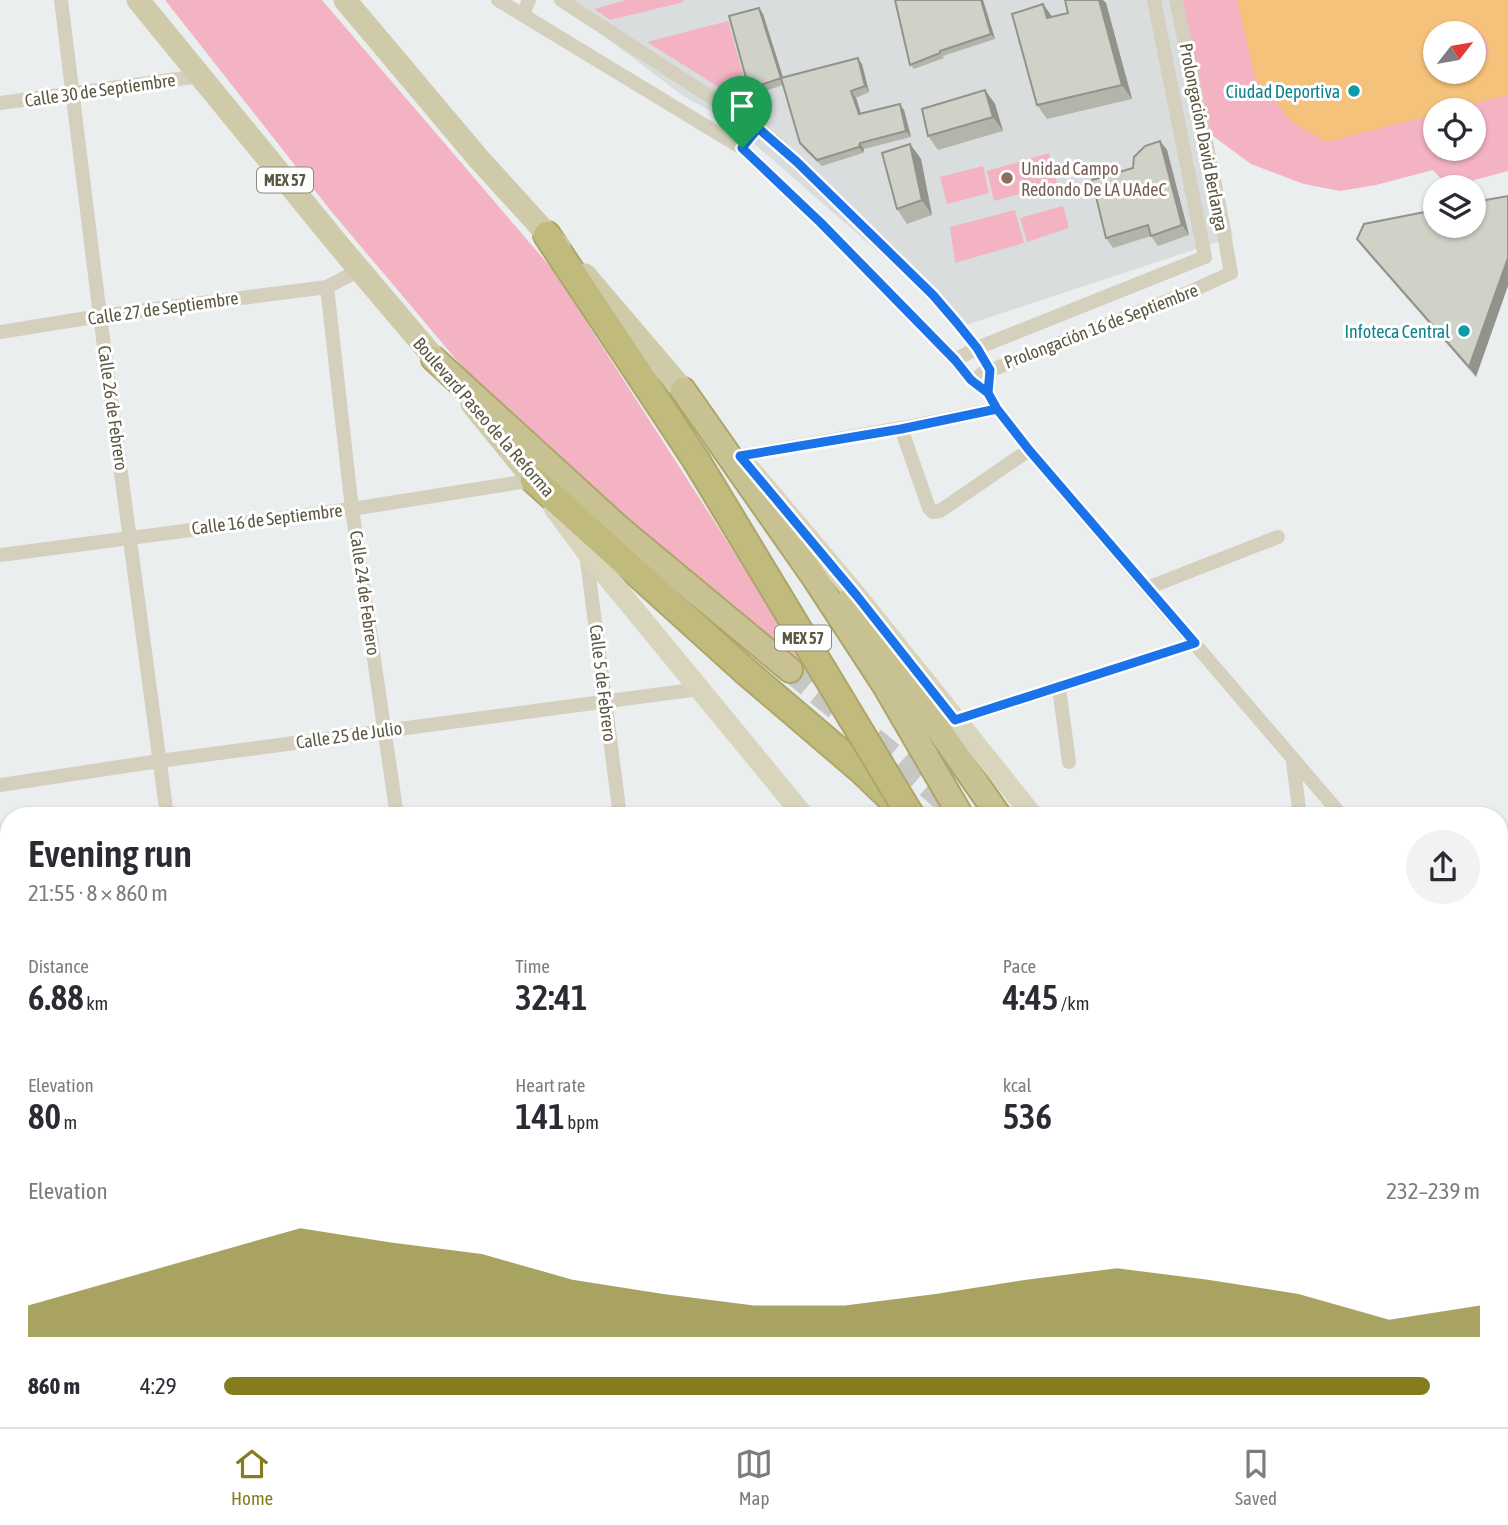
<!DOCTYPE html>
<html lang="en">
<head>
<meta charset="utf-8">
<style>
  body { margin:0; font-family:"Asap Condensed",sans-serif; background:#f2f2f3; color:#2b2b33; height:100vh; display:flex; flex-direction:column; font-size:26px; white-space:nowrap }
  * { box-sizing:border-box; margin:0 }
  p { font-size:23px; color:#7c7c81 }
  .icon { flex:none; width:38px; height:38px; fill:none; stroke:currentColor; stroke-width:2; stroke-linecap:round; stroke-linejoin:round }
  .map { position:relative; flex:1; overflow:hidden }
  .sheet { position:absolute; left:0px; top:807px; width:1508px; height:621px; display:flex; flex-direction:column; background:#fff; border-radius:28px 28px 0 0; box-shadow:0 2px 5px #0004 }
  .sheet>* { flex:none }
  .needle { width:46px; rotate:59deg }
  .fabs { position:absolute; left:1423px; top:21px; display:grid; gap:14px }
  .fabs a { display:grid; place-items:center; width:63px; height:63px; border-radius:50%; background:#fff; box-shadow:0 2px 5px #0004; font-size:35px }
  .pin { position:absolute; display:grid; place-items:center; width:60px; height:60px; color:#fff; margin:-72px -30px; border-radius:50% 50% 50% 0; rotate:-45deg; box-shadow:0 0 7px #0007 }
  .pin .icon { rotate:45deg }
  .round { display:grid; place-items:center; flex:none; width:74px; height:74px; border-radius:37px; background:#f2f2f3 }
  .headline { display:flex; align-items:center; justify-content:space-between; height:119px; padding:0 28px }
  h1 { font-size:38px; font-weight:600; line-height:52px }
  .metrics { display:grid; grid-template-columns:repeat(3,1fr); gap:10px; height:119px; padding:7px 28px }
  .metrics div { display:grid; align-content:center }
  .metrics b { font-size:35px; font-weight:600 }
  .metrics small { font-size:19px; font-weight:400 }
  .metrics p { font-size:19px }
  .chart { height:196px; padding:14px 28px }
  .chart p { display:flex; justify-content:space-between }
  .chart svg { width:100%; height:126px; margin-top:7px; fill:#847d1e; opacity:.7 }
  ul { padding:0 28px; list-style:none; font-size:23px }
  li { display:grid; grid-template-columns:112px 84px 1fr; align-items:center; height:52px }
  li i { height:18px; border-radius:9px; background:#847d1e }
  .dock { display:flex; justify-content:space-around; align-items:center; height:98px; border-top:2px solid #e1e1e2; background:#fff; font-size:19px; color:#7c7c81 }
  .dock a { display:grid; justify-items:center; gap:4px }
  .dock .selected { color:#847d1e }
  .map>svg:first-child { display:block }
  .commercial { fill:#e3e1fe }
  .education { fill:#dadddd }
  .green { fill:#f3b3c3; fill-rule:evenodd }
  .water { fill:#f5c27b; fill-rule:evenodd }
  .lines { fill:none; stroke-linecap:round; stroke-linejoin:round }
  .trunk-tunnel { stroke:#c7c8c4; stroke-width:24; stroke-dasharray:24 12; stroke-linecap:butt }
  .motorway-tunnel { stroke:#c7c8c4; stroke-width:26; stroke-dasharray:26 13; stroke-linecap:butt }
  .trunk-casing { stroke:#ada669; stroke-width:28 }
  .motorway-casing { stroke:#ada669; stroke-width:30 }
  .minor { stroke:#d4d0bd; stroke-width:14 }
  .tertiary { stroke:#d4d0bd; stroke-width:18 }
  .secondary { stroke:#d8d5bc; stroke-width:21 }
  .primary { stroke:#cfcaa8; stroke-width:23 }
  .trunk { stroke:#c8c292; stroke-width:24 }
  .motorway { stroke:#c1ba7d; stroke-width:26 }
  .trunk-bridge-casing { stroke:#ada669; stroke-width:28; stroke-linecap:butt }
  .motorway-bridge-casing { stroke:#ada669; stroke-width:30; stroke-linecap:butt }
  .trunk-bridge { stroke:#c8c292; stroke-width:24 }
  .motorway-bridge { stroke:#c1ba7d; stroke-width:26 }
  .wall { fill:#b3b5ab }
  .shaded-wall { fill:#92938b }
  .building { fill:#d0d2c7; stroke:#92938b; stroke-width:2 }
  .route-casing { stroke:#fff; stroke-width:14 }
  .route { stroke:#1a73e8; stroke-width:9 }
  .culture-dot { fill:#0f9aa8; stroke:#fff; stroke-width:2.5 }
  .education-dot { fill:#8d6e63; stroke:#fff; stroke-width:2.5 }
  .labels { text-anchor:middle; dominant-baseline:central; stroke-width:6; stroke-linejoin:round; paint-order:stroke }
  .shield { fill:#fff; stroke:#8c8a7b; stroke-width:2 }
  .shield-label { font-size:16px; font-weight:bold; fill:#5b5842 }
  .street-label { font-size:18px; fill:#5b5842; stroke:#fff }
  .culture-label { font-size:18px; fill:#0d838f; stroke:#fff; text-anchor:end }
  .education-label { font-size:18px; fill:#785e54; stroke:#fff; text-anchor:start }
</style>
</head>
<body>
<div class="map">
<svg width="1508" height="1427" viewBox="0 0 1508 1427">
  <rect width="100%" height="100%" fill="#ebeeef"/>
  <path class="commercial" d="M1508,1302V1355L1500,1345V1312Z"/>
  <path class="education" d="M556,0H1183L1233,237L963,326L727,120L683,96Z"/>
  <path class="green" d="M165,0H322L553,270L764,599L813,684L623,527L492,402L331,211Z
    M626,0H683L684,2L610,20L594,9Z
    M1181,0H1508V171L1471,181L1460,187H1448L1433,170L1376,185L1340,191L1304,184L1251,164L1209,133ZM1435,33H1474V72H1435ZM1435,110H1474V149H1435Z
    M728,21L729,24L752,108L647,42Z
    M1049,153L1057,183L994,201L987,171Z
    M983,166L989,193L947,204L940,177Z
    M1063,206L1069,228L1027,242L1020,218Z
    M1015,210L1024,243L955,263L950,227Z"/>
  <path class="water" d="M1237,0H1508V95L1449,110H1435V114L1327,142L1293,123L1255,78ZM1468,26C1481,31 1486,37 1489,51L1484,62L1474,67V72H1435V33H1455Z"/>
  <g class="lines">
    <path class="trunk-tunnel" d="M790,670L895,757L955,810
      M1500,1241L1508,1233
      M1300,1427L1302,1419"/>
    <path class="motorway-tunnel" d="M1500,1246L1508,1236"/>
    <g class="trunk-casing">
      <path id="trunk" d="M434,359L619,528L790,670
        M683,390L814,577L884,684L961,816
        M849,601L999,816
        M1257,1427L1265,1419"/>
    </g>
    <g class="motorway-casing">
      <path id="motorway" d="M547,235L696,460
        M534,480L744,670L860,769L903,810
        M1399,1419L1406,1427
        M1470,1419L1477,1427
        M1237,1427L1243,1419"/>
    </g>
    <path class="minor" d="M61,0L100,316L167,816
      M498,0L742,148L821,223L955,360L971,380L988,393L997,409L1029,450L1342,816
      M561,0L758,128L777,143L933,295L957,323L977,348L990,370L988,393
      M523,15L529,0
      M0,103L200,76
      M327,287L352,509L397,816
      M0,332L100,316L327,287L359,270
      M955,360L977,348L1205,257L1154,0
      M981,374L1187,293L1231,273L1217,195L1176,0
      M901,428L929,508L933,512L940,511L1029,450
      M740,456L901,428L997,409
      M586,553L620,816
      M0,555L352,509L534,480
      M1147,588L1278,537
      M1059,688L1069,762
      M955,720L1195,643
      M1293,762L1300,816
      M0,785L159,761L699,689
      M1500,1006L1508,1016
      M0,1010L9,1009
      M1500,1035L1508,1034
      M0,1141L9,1140
      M0,1240L9,1238
      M0,1263L9,1326
      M22,1419L23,1427
      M138,1419L139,1427
      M255,1419L256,1427
      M370,1419L371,1427
      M701,1419L702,1427
      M436,1427L489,1419"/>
    <path class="tertiary" d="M1500,1277L1508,1269
      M1277,1419L1289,1427
      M1357,1427L1365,1419"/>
    <path class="secondary" d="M751,470L857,596L1033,816
      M554,508L586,551L804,816
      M1500,1386L1508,1396
      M1325,1419L1332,1427
      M1500,1419L1508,1424
      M1425,1427L1433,1419"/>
    <path class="primary" d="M138,0L341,248L446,372
      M345,0L478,158L559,247
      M585,275L683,390
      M472,404L534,480"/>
    <use href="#trunk" class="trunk"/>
    <use href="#motorway" class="motorway"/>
    <g class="trunk-bridge-casing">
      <path id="trunk-bridge" d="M1500,1130L1508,1127"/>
    </g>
    <g class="motorway-bridge-casing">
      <path id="motorway-bridge" d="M696,460L911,816
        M1500,1177L1508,1161"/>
    </g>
    <use href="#trunk-bridge" class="trunk-bridge"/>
    <use href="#motorway-bridge" class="motorway-bridge"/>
  </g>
  <path class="wall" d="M983,0L995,39L943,56L944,58L914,69L910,65Z
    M1065,0H1103L1106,3L1132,99L1047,119L1037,105L1043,4L1052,17L1068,13Z
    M759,8L763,14L783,77L862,64L869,92L856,98L861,114L904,110L911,137L864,149L863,153L822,166L804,149L800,143L783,85L753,95L749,89Z
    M985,90L995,104L1003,131L938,150L928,136Z
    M1160,141L1167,150L1189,235L1158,246L1151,236L1113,248L1106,238Z
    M910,144L921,159L932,215L907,224L897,209Z
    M1435,210L1476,377L1364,249L1357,239Z
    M1500,849L1508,859V995L1500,985Z
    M1500,1088L1508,1099V1112L1500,1116Z
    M766,1419H1224L1222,1427H769L765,1421Z"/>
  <path class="shaded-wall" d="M981,0H983L995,39L991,34Z
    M1099,0H1103L1106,3L1132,99L1122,85Z
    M1043,4L1053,18H1047Z
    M759,8L763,14L785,84L781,78Z
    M858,58L862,64L869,92L865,86Z
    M985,90L995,104L1003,131L993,117Z
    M851,91L856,98L863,120L859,114Z
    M900,104L904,110L911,137L906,131Z
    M1160,141L1167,150L1189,235L1182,225Z
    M860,143L864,149L863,153L859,147Z
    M910,144L921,159L932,215L922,200Z
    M1508,258V286L1476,377L1469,367Z
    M1216,1419H1224L1222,1427H1221Z"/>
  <path class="building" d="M895,0H981L991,34L940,51V53L910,65Z
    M1065,0H1099L1122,85L1037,105L1012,14L1043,4L1047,18L1068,13Z
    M759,8L781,78L858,58L865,86L851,91L859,114L900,104L906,131L860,143L859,147L817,160L800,143L781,78L749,89L729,16Z
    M985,90L993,117L928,136L922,109Z
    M1160,141L1182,225L1151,236L1148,225L1106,238L1092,180L1133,168L1134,157L1145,146Z
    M910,144L922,200L897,209L882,153Z
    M1508,196V258L1469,367L1357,239L1364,224L1435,210V226H1474V202Z
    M1500,849L1508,859V992L1500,982Z
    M766,1419H1202L1193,1427H779L765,1421Z"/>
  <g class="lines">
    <g class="route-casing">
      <path id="route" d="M742,148L821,223L955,360L971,380L988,393L997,409L901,429L740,456L857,596L955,720L1195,643L1029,450L997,409L988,393L990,370L977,348L957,323L933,295L797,162L758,128L742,148"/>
    </g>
    <use href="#route" class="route"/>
  </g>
  <g class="culture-dot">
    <circle cx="1354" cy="91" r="7"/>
    <circle cx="1464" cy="331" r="7"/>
  </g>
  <circle class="education-dot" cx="1007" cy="178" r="7"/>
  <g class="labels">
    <g class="shield">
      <rect x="257" y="167.5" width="56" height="25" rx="5"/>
      <rect x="775" y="625.5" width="56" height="25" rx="5"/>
    </g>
    <g class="shield-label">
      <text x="285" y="180">MEX 57</text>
      <text x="803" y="638">MEX 57</text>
    </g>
    <g class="street-label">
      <text transform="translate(100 90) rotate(-8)">Calle 30 de Septiembre</text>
      <text transform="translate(1204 137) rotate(79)">Prolongación David Berlanga</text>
      <text transform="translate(163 308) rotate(-8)">Calle 27 de Septiembre</text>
      <text transform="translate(1101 326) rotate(-21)">Prolongación 16 de Septiembre</text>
      <text transform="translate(113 408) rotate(82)">Calle 26 de Febrero</text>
      <text transform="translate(484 417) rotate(49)">Boulevard Paseo de la Reforma</text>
      <text transform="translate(267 519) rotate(-7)">Calle 16 de Septiembre</text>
      <text transform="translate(365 593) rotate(82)">Calle 24 de Febrero</text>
      <text transform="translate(603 683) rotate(83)">Calle 5 de Febrero</text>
      <text transform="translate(349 735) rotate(-8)">Calle 25 de Julio</text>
    </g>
    <g class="culture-label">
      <text x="1340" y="91">Ciudad Deportiva</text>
      <text x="1450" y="331">Infoteca Central</text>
    </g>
    <g class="education-label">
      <text x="1021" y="168">Unidad Campo<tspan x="1021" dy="21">Redondo De LA UAdeC</tspan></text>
    </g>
  </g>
</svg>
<div class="fabs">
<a><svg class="needle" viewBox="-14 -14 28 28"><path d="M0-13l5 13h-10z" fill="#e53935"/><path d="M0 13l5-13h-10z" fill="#7c7c81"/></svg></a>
<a><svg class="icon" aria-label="locate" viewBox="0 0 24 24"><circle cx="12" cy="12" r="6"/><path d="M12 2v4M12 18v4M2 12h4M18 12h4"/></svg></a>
<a><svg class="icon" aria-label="layers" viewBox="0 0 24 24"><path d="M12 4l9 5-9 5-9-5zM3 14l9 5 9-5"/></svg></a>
</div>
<div class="pin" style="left:742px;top:148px;background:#1e9e55"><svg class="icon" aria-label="arrive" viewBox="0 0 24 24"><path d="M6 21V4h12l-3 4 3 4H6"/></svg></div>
<section class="sheet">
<div class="headline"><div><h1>Evening run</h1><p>21:55 · 8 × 860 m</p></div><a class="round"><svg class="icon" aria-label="share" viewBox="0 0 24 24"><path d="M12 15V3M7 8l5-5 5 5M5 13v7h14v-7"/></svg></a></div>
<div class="metrics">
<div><p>Distance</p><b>6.88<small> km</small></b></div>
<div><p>Time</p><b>32:41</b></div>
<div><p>Pace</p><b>4:45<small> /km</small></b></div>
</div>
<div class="metrics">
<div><p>Elevation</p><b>80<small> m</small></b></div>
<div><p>Heart rate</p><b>141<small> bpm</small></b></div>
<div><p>kcal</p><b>536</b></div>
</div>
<div class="chart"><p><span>Elevation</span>232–239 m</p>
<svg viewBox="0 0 160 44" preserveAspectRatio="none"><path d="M0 44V33L10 24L20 15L30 6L40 11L50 15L60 24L70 29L80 33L90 33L100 29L110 24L120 20L130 24L140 29L150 38L160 33V44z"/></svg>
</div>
<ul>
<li><b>860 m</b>4:29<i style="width:96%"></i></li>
</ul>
</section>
</div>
<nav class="dock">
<a class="selected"><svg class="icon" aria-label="home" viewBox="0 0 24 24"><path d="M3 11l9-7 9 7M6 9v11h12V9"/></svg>Home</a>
<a><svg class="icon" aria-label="map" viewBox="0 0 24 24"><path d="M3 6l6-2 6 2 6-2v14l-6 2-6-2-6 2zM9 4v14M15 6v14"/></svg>Map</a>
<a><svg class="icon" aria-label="saved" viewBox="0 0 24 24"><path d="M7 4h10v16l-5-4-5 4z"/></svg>Saved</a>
</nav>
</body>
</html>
